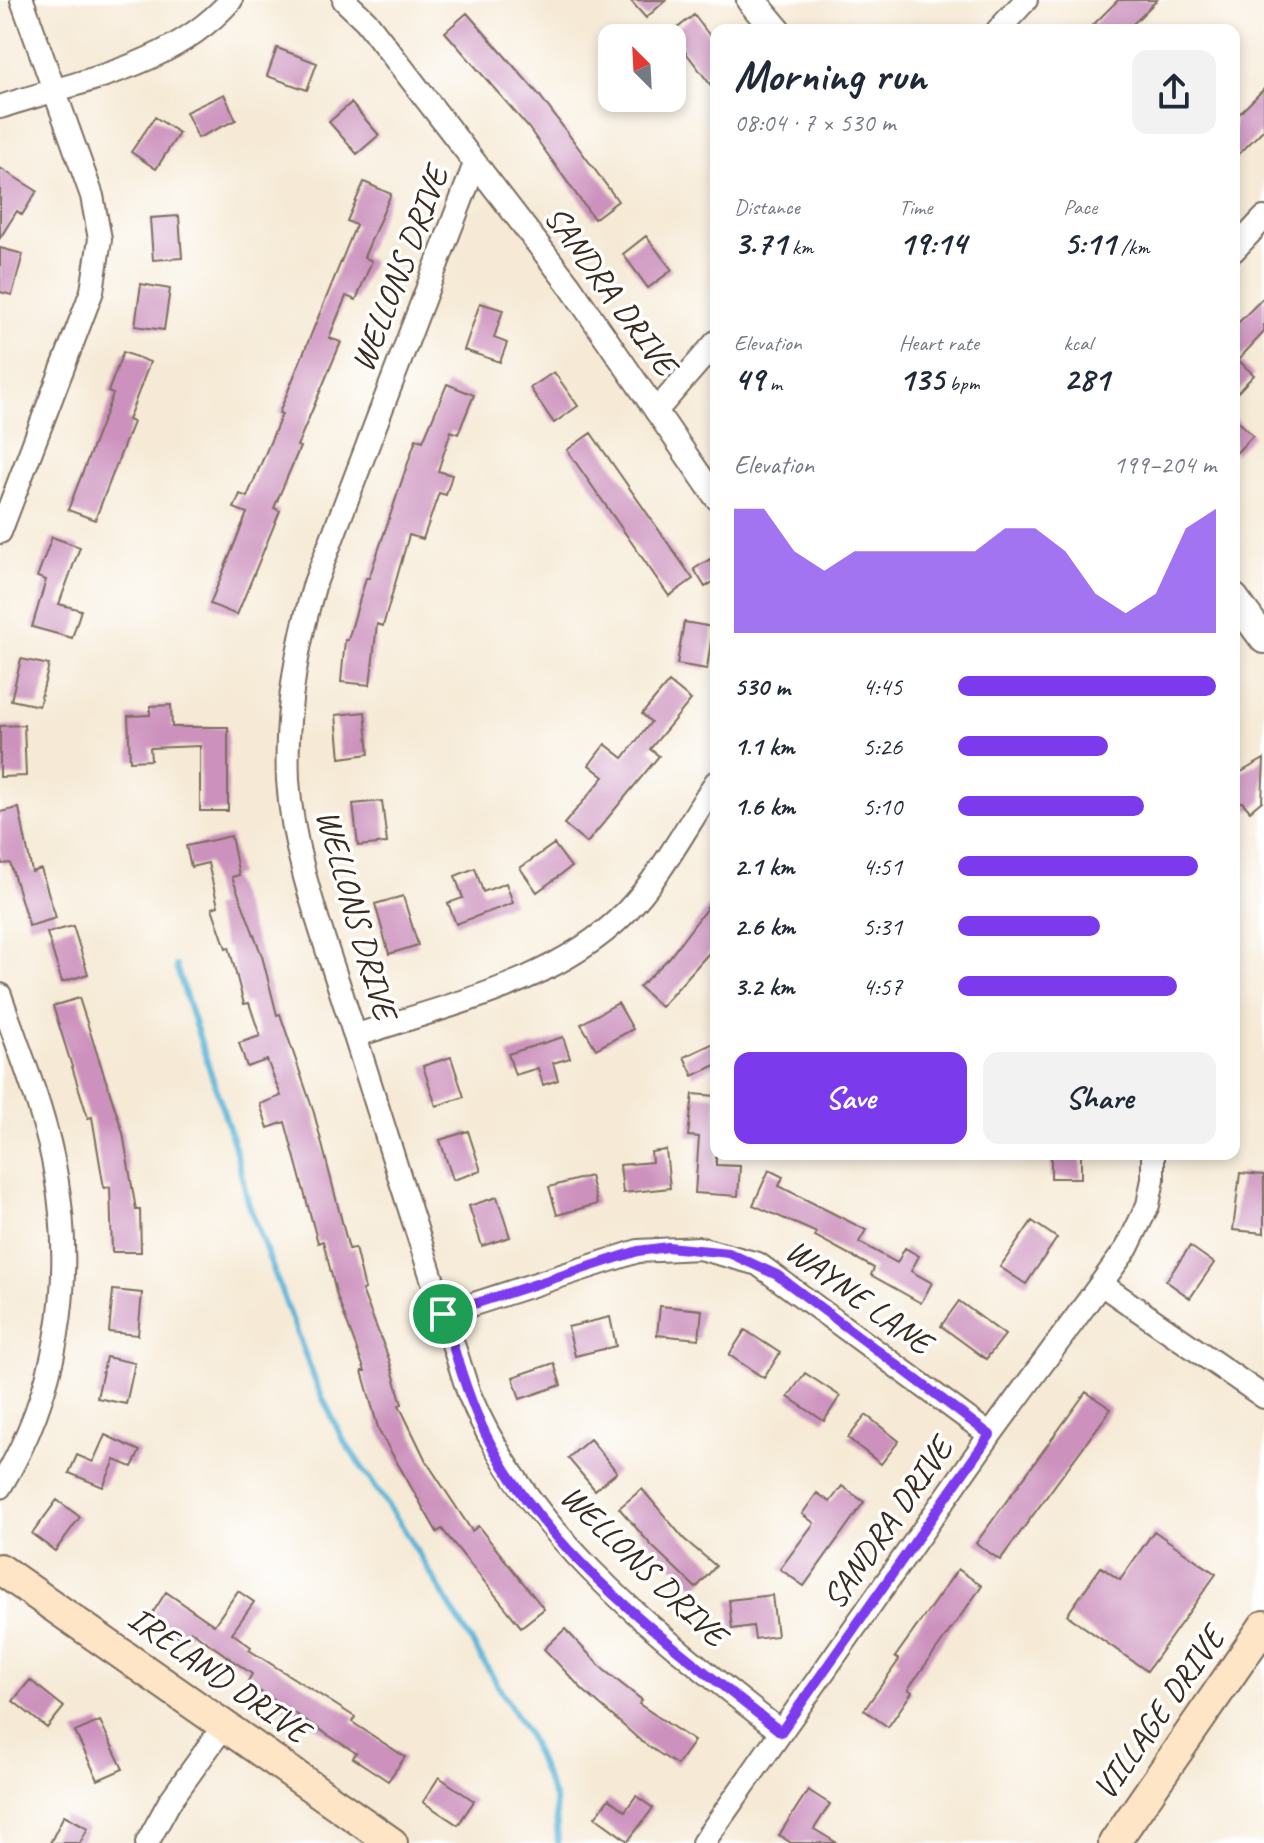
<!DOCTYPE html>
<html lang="en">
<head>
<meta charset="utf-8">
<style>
  body { margin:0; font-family:Caveat,sans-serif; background:#f2f2f3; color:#1f2937; height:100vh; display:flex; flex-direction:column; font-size:30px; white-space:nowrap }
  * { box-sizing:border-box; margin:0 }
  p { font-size:26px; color:#747a83 }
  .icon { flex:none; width:44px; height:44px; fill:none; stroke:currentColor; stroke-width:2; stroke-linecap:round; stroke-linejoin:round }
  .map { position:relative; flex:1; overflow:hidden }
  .details { position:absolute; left:710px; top:24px; width:530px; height:1136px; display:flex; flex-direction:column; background:#fff; border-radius:16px; box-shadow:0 4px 12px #0003 }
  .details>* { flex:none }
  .needle { width:52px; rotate:336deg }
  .tools { position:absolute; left:598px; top:24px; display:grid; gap:16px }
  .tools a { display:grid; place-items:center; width:88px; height:88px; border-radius:16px; background:#fff; box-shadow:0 4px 12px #0003; font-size:40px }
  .pin { position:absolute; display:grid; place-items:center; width:68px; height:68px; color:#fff; margin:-34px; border:4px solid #fff; border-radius:50%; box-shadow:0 2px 8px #0007 }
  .round { display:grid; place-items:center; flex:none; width:84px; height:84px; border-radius:16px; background:#f2f2f3 }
  .overview { display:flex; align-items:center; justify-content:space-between; height:136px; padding:0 24px }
  h1 { font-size:44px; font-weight:600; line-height:60px }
  .figures { display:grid; grid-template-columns:repeat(3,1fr); gap:12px; height:136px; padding:8px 24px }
  .figures div { display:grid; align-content:center }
  .figures b { font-size:34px; font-weight:600 }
  .figures small { font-size:22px; font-weight:400 }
  .figures p { font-size:22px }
  .chart { height:224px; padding:16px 24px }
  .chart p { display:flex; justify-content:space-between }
  .chart svg { width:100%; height:144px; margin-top:8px; fill:#7c3aed; opacity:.7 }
  .action { display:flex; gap:16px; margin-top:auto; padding:16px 24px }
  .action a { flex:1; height:92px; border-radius:16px; background:#7c3aed; color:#fff; font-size:32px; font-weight:600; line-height:92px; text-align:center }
  .action a+a { background:#f2f2f3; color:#1f2937 }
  ul { padding:0 24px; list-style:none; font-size:26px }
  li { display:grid; grid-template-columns:128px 96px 1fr; align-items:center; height:60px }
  li i { height:20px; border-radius:10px; background:#7c3aed }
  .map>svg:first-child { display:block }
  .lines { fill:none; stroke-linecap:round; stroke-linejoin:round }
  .stream { stroke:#58b3d6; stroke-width:6 }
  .building { fill:#cc92bd }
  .minor-casing { stroke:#7c6d5e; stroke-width:26 }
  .tertiary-casing { stroke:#7c6d5e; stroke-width:32 }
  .secondary-casing { stroke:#7c6d5e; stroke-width:34 }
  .minor { stroke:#fff; stroke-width:22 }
  .tertiary { stroke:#fff; stroke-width:28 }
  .secondary { stroke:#fde5c5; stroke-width:30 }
  .route-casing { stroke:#fff; stroke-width:16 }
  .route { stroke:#7c3aed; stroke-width:10 }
  .labels { text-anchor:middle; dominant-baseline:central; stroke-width:7; stroke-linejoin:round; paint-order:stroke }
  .street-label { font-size:34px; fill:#3b2a1e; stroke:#fff }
</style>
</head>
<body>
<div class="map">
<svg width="1264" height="1843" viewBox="0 0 1264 1843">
  <rect width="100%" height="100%" fill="#fff"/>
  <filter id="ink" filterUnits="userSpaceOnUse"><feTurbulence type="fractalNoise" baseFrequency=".0125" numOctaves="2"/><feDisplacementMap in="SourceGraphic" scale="16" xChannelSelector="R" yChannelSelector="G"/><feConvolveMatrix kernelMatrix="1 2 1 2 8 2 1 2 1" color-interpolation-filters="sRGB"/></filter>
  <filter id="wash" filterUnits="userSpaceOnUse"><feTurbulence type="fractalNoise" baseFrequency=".006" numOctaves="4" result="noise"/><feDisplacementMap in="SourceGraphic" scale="32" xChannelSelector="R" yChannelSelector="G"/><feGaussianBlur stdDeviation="1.8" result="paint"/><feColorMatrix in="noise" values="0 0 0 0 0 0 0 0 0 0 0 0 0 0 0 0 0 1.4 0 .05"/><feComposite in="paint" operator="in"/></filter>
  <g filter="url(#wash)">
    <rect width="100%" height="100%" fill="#f6ead6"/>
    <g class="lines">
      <path class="stream" d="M176,966L234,1144L248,1202L317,1386L342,1438L403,1528L529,1737L555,1800L558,1843"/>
    </g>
    <g id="blocks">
      <path class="building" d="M630,0H666L646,18Z
        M1118,0H1157L1127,30H1088Z
        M467,13L540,96L618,201L594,219L528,127L445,32Z
        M694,15L716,44V92L671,33Z
        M277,48L317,63L307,90L267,76Z
        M1264,89V129L1234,159V119Z
        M224,94L236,120L198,138L186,112Z
        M351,103L379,135L357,154L329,122Z
        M155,117L179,133L156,169L131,152Z
        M0,168L37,191L22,215L17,211L0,238Z
        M364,182L391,194L364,257L372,261L356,300L346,296L329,338L341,342L297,446L300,447L274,508L280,511L237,615L210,604L247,513L234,508L240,494L247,497L282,414L279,413L356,225L347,221Z
        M179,216L182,258L153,260L150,218Z
        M646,236L672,270L648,288L623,254Z
        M0,248L23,254L12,295L0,292Z
        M141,284L170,289L164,330L135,326Z
        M1264,297V332L1238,360L1254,375L1234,396V327Z
        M480,303L503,310L494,338L507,343L500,362L464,350Z
        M123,352L150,362L128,420L133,422L95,520L68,510L113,394L108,392Z
        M554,372L578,406L554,423L530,388Z
        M447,384L474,395L458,434L451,431L438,471L452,475L446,495L439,493L423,539L409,535L383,626L377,624L370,685L341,682L345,640H348L366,578H369L416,439L423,441Z
        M1234,417L1253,436L1234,455Z
        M591,433L693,579L669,596L567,450Z
        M52,537L80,547L59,604L81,610L72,638L32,627L46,580L37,577Z
        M710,559L716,568V580L705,587L694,569Z
        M684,622L713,627L707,669L677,664Z
        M21,659L49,665L39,706L11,700Z
        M669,682L691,700L650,749L659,756L587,843L564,824L604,777L589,765L605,744L623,758L651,722L642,714Z
        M171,705L172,727H228V811H200V746L150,748L151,760L130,761L128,716L150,715V706Z
        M365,712L369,754L340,758L336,715Z
        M24,725L26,776L0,777V726Z
        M1264,759L1262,801L1250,811L1242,802L1234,801V776Z
        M382,801L387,843L358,846L353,804Z
        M19,808L32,872L41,869L56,918L29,926L10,863L2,864L0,853V812Z
        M231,836L239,875L232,877L262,956L277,1015L280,1014L314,1113L349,1249L355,1248L365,1289L362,1290L389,1359L402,1404L399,1405L426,1461L472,1531L478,1526L544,1609L521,1627L442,1529L437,1532L379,1431L362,1371H365L337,1296L323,1241L318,1243L285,1122L268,1128L260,1104L281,1096L267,1060L247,1067L239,1043L260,1036L249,1003L244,1004L229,947L226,948L212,908L218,906L208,863L191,867L186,846Z
        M554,844L571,867L537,892L520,868Z
        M475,868L483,892L506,883L513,903L456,924L448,903L463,898L455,876Z
        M403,896L418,945L389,954L375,904Z
        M716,896V945L661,1007L639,987L669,958Z
        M73,926L88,974L62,982L47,933Z
        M79,998L123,1133L136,1210H140L141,1252H112L110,1187L104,1188L92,1117L88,1118L53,1006Z
        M618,1003L633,1029L596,1049L581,1024Z
        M563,1037L570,1058L553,1063L558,1080L543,1085L538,1068L515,1075L508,1054Z
        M716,1042V1065L693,1076L684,1057Z
        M451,1057L464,1097L436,1106L423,1066Z
        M693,1094L716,1096V1165L740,1166L738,1196L695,1193L699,1137L688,1136Z
        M468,1131L481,1171L453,1180L440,1140Z
        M666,1150L670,1188L623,1193L620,1165L652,1162L651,1152Z
        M1051,1154H1081V1178H1051Z
        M769,1170L783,1177L779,1186L866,1230L859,1242L897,1263L905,1248L919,1256L911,1271L932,1283L921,1303L871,1275L874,1268L815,1236L817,1233L753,1205Z
        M1240,1173L1264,1175V1233L1233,1230Z
        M590,1176L597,1204L557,1215L549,1187Z
        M497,1197L510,1237L482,1246L469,1206Z
        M1032,1221L1057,1238L1026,1284L1000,1267Z
        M1190,1246L1214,1263L1190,1298L1166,1281Z
        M113,1290L142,1293L138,1335L109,1332Z
        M959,1301L1005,1335L986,1359L941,1326Z
        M660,1306L702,1310L699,1339L657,1335Z
        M610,1317L616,1346L575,1356L568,1327Z
        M745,1330L780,1353L764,1378L729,1355Z
        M106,1357L135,1363L126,1404L97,1398Z
        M554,1363L561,1385L520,1399L513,1377Z
        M805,1373L840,1396L824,1421L788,1397Z
        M1086,1392L1111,1409L1000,1560L976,1543Z
        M866,1415L899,1441L881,1464L848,1438Z
        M105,1435L140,1451L132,1467L115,1460L103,1487L69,1473L77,1455L93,1462Z
        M590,1439L617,1472L595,1490L568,1458Z
        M842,1486L864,1502L804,1586L780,1569L814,1523L802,1514L817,1493L830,1502Z
        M642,1489L684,1539L716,1566L696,1588L651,1545L619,1508Z
        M57,1500L80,1517L55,1551L32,1534Z
        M1154,1531L1216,1574L1147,1671L1067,1615L1101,1567L1120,1580Z
        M958,1569L982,1586L908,1689L912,1692L888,1727L864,1710L899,1660L895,1657Z
        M238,1591L254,1602L232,1633L251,1647L249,1650L355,1717L352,1722L405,1757L388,1781L353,1758L356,1753L247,1683L252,1674L191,1631L185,1640L150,1617L166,1592L214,1625Z
        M772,1595L777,1636L755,1639L753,1626L732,1629L729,1600Z
        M565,1629L604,1670L642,1700L639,1704L694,1741L677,1765L642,1742L583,1690L544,1649Z
        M30,1680L64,1707L47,1728L13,1701Z
        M100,1721L123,1769L98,1780L75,1732Z
        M439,1777L474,1801L458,1825L423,1802Z
        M808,1790L830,1804L814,1829L837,1843H791L779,1835Z
        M636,1796L653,1808L628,1841L595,1817L609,1799L625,1811Z
        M64,1815L88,1828L80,1843H50Z"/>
    </g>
  </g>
  <g filter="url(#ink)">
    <use href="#blocks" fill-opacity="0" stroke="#7c6d5e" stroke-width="2"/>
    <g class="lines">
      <g class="minor-casing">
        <path id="minor" d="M344,0L366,21L570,286L716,498
          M998,30L1026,0
          M0,107C81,80 172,67 231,0
          M475,164L315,583C296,648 285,712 288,780C293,860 324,937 348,1014C388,1141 428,1267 469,1394C533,1543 658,1634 781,1732
          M1234,250L1264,218
          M656,411L716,342
          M0,532L92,291L100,239L92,196L22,0
          M0,995C20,1054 46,1114 56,1176C75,1284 57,1393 0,1487
          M355,1036C446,1005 556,983 625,913C662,875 687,825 716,782
          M1101,1284L1264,1397
          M443,1314L638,1251L699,1248L758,1264L990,1435
          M147,1843L170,1801L226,1723
          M703,1843L990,1435L1127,1248L1148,1205L1153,1179V1154"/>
      </g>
      <g class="tertiary-casing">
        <path id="tertiary" d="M751,0L776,30
          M1234,598L1264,639"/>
      </g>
      <g class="secondary-casing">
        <path id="secondary" d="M0,1569L392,1843
          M1114,1843L1264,1626"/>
      </g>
      <use href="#minor" class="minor"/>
      <use href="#tertiary" class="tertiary"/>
      <use href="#secondary" class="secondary"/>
    </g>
  </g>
  <g class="lines" filter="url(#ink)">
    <g class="route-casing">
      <path id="route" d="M668,1247L729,1253L777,1275L990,1435L781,1732C677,1649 547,1557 486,1435C467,1396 456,1354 443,1314L638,1251Z"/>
    </g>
    <use href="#route" class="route"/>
  </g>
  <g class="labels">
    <g class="street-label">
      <text transform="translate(399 269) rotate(-69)">WELLONS DRIVE</text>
      <text transform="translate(611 290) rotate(54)">SANDRA DRIVE</text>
      <text transform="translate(357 914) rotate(74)">WELLONS DRIVE</text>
      <text transform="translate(859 1296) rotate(36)">WAYNE LANE</text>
      <text transform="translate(887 1523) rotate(-55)">SANDRA DRIVE</text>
      <text transform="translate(644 1565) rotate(44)">WELLONS DRIVE</text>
      <text transform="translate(219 1674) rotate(35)">IRELAND DRIVE</text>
      <text transform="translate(1158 1713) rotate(-55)">VILLAGE DRIVE</text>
    </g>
  </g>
</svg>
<div class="tools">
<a><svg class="needle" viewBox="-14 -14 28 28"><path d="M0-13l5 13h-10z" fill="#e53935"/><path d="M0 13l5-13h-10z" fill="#747a83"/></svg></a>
</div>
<div class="pin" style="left:443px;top:1314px;background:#1e9e55"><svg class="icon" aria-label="arrive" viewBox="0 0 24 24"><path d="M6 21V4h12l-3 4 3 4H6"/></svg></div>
<section class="details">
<div class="overview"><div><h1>Morning run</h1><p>08:04 · 7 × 530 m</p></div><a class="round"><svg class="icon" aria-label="share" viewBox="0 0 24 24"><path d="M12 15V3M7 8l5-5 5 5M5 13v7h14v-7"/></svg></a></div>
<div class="figures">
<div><p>Distance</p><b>3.71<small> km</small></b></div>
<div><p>Time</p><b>19:14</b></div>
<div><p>Pace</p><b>5:11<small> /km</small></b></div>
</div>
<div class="figures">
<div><p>Elevation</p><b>49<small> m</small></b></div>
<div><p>Heart rate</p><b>135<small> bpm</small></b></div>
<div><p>kcal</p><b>281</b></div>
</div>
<div class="chart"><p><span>Elevation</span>199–204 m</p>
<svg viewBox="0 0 160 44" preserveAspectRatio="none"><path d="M0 44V6L10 6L20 19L30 25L40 19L50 19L60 19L70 19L80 19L90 12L100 12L110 19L120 32L130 38L140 32L150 12L160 6V44z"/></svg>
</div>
<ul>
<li><b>530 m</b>4:45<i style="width:100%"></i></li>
<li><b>1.1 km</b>5:26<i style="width:58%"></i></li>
<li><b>1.6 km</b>5:10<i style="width:72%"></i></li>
<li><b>2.1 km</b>4:51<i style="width:93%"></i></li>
<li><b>2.6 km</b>5:31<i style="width:55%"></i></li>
<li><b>3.2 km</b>4:57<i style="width:85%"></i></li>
</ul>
<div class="action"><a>Save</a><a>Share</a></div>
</section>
</div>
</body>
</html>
